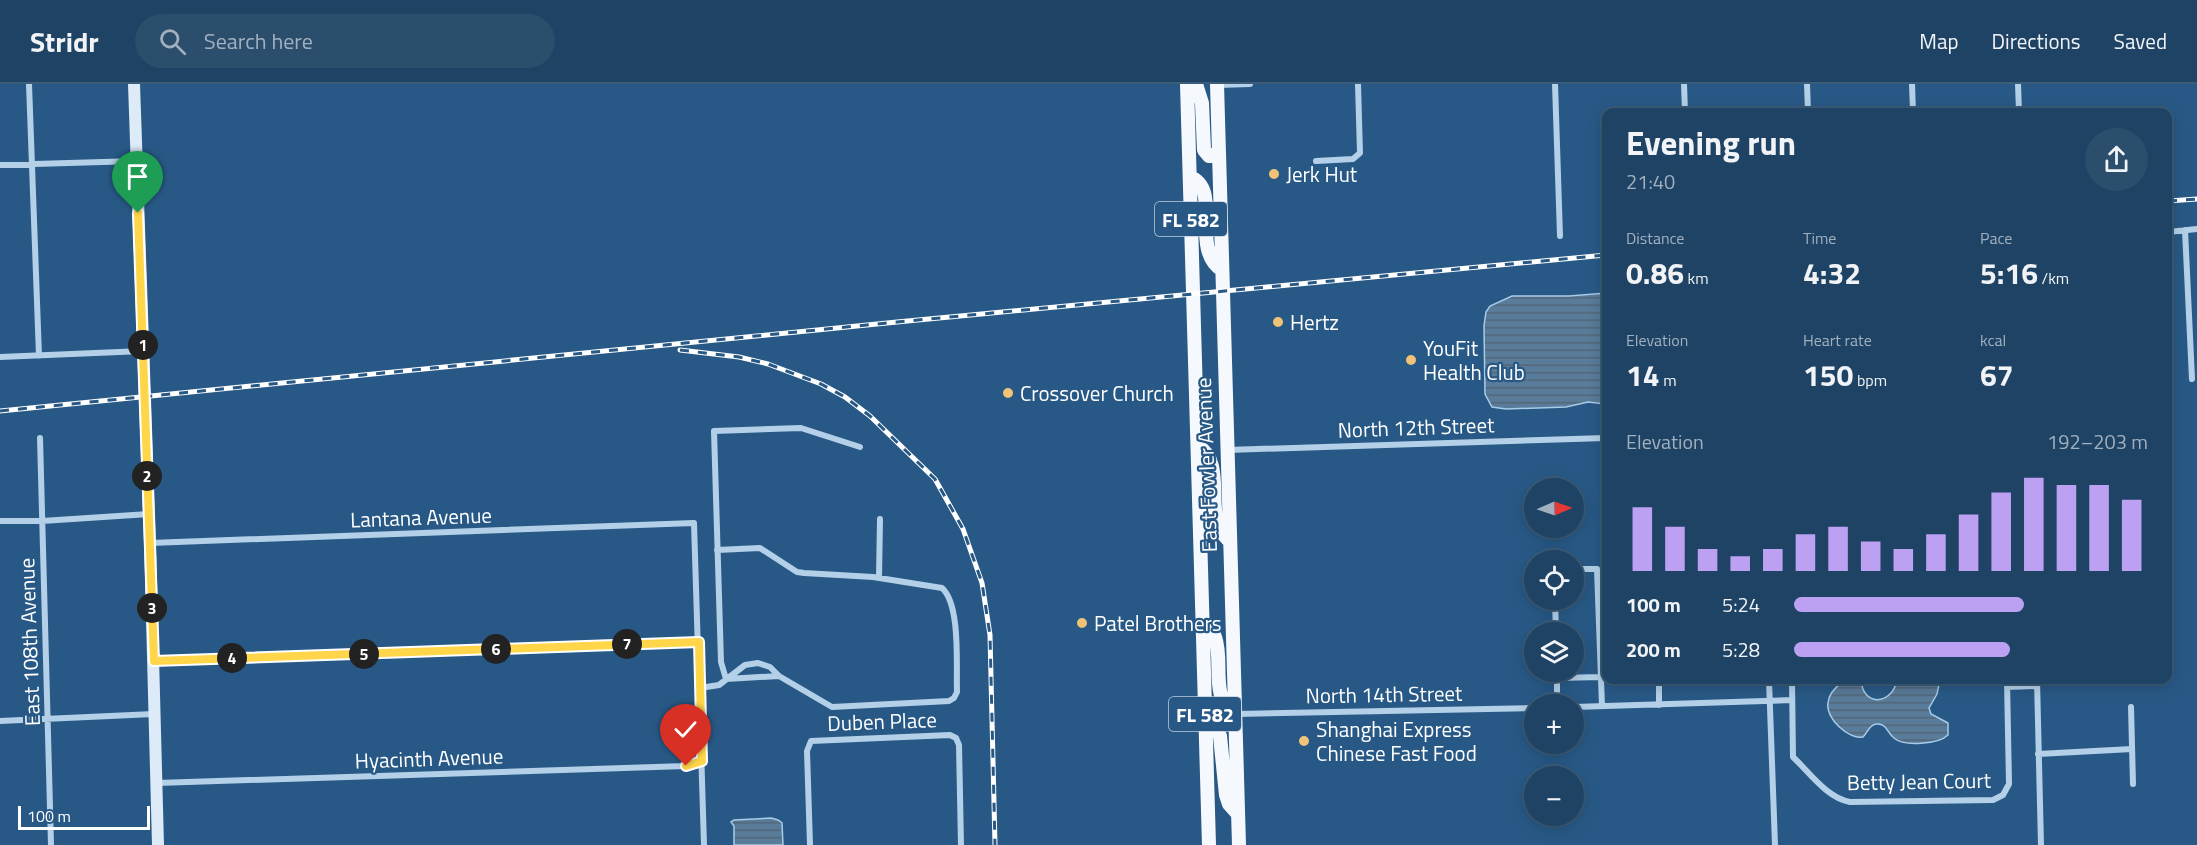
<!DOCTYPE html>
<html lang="en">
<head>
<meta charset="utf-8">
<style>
  body { margin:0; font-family:"Titillium Web",sans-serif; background:#2b4e6d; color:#f1f3f6; height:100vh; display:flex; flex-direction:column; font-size:22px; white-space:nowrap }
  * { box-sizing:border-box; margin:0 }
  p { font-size:20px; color:#a1b0bf }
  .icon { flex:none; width:33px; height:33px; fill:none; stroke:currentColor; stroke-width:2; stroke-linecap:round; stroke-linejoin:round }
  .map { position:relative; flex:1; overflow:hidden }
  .drawer { position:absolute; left:1602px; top:24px; width:570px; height:576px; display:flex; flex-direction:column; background:#1e4364; border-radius:12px; box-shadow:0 3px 15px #0003,0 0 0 2px #3c5c78 }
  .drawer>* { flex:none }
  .needle { width:39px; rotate:88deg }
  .tools { position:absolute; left:1524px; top:394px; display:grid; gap:12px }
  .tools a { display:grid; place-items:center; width:60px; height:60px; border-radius:50%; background:#1e4364; box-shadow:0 3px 15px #0003,0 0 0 2px #3c5c78; font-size:30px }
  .scale { position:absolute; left:18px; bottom:15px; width:132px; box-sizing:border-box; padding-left:6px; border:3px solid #fff; border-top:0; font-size:16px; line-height:21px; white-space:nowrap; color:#fff; -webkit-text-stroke:4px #285986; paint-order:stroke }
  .pin { position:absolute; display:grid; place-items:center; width:51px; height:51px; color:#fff; margin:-62px -26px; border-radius:50% 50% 50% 0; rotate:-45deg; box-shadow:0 0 6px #0007 }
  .pin .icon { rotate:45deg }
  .km { position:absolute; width:30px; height:30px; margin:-15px; border-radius:50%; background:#222; color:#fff; font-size:16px; line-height:30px; text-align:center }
  .round { display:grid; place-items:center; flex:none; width:63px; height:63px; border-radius:32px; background:#2b4e6d }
  .summary { display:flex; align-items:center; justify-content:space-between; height:102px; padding:0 24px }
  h1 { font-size:33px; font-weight:700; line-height:45px }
  .metrics { display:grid; grid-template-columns:repeat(3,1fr); gap:9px; height:102px; padding:6px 24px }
  .metrics div { display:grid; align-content:center }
  .metrics b { font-size:30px; font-weight:700 }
  .metrics small { font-size:16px; font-weight:400 }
  .metrics p { font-size:16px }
  .chart { height:168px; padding:12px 24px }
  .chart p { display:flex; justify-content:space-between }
  .chart svg { width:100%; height:108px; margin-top:6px; stroke:#bca0f2; stroke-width:6 }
  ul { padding:0 24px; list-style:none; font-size:20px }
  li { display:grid; grid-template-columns:96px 72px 1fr; align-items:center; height:45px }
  li i { height:15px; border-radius:8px; background:#bca0f2 }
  header { display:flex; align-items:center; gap:36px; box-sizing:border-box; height:84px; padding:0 30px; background:#1e4364; border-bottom:2px solid #3c5c78 }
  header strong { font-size:28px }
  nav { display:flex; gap:33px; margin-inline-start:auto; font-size:21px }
  .search { width:420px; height:54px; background:#2b4e6d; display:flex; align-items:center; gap:15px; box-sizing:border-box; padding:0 21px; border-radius:33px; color:#a1b0bf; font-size:22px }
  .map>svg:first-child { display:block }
  .water { fill:url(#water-rules); stroke:#a8cbe8; stroke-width:1.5 }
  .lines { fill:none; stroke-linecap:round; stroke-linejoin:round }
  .street { stroke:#b3d0e8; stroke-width:6 }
  .secondary { stroke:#ddeaf7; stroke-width:12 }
  .primary { stroke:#f5f9fe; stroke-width:14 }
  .rail-casing { stroke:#fff; stroke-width:5 }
  .rail { stroke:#285986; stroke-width:3; stroke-dasharray:9; stroke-linecap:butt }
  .route-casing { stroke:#fff; stroke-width:12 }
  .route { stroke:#ffd54a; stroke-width:8 }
  .poi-dot { fill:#f0c379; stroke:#285986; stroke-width:2 }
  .labels { text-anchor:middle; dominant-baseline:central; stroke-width:4.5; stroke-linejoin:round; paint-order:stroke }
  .shield { fill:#285986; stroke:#becddb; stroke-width:1.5 }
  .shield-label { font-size:20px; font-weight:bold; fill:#fff }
  .poi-label { font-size:21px; fill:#fff; stroke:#285986; text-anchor:start }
  .street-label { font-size:21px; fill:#fff; stroke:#285986 }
</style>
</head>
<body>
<header>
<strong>Stridr</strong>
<div class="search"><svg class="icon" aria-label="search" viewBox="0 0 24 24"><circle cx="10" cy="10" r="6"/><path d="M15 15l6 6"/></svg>Search here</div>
<nav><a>Map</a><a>Directions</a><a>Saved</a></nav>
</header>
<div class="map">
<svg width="2197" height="761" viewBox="0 0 2197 761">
  <defs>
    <pattern id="water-rules" width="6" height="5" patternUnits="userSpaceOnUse" patternTransform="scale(1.5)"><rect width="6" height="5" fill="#597c9a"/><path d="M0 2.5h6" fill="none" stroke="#536677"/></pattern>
  </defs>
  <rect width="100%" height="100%" fill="#285986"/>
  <path class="water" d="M1606,209V320L1588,318L1566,323L1506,325L1492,323L1485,310L1484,242L1486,228L1490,222L1512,212H1569Z
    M1844,596H1862C1860,613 1878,623 1891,609C1894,606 1896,600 1898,596H1940L1937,610L1929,624L1931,630L1948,639V651C1939,660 1904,663 1894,654C1887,649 1887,639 1876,640C1869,641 1868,648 1863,653C1849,656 1825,634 1828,619C1829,608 1837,603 1844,596Z
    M771,734L778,736L782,739L783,761H734V742L731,738L734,736Z"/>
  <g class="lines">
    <path class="street" d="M29,0L39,272
      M1555,0L1560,152
      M1684,0L1685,28
      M1807,0L1808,28
      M1912,0L1913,28
      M2018,0L2019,28
      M1218,1L1250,0
      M1316,77L1353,75L1360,69L1358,0
      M0,81L137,77
      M2185,146L2192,295
      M2168,148L2197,145
      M0,273L143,267
      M40,354L51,761
      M1227,366L1606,354
      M0,437H42L149,430
      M150,459L694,439L704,761
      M1574,485H1597L1602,622
      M879,494L880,435
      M1555,516L1556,549
      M154,577L699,558
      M1557,588V621
      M1557,594L1601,593
      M726,595L721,578L714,347L801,344L860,363
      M726,595L779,592
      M1659,596V621
      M1769,596L1775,761
      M1792,596L1793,673C1810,689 1827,714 1850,718L1993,716L2003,711L2009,700L2007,596
      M2037,596L2041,761
      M2007,603L2037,602
      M700,604L719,601L745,581L758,579L770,583L779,592L832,623L949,617L954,614L957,608C956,583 961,521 942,504L873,493L804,489L797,488L760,464L717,466
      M1574,623L1792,616
      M2131,623L2133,700
      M1236,630L1534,624
      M0,637L154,630
      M2038,670L2132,665
      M157,699L686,682L702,677
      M810,761L807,667L811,657L950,651L956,654L959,661L961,761"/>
    <path class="secondary" d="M134,0L150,459L158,761"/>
    <path class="primary" d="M1187,0L1209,761
      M1196,0L1202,19L1204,66L1209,72H1219
      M1217,0L1239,761
      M1190,93C1223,105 1189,165 1222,186
      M1198,362C1223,376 1209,418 1218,442C1220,448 1226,453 1230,458
      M1202,538C1206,543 1213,548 1215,553C1224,577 1209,614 1235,630
      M1205,635L1214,641L1220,652L1226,711L1229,720L1238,730"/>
    <g class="rail-casing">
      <path id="rail" d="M2168,117L2197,115
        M680,266L739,273L768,280L821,300L845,313L870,332L935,395L963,445L982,499L990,551L995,761
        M0,327L897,238L1606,171"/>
    </g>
    <use href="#rail" class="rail"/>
  </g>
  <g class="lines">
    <g class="route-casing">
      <path id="route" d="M138,129L154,577L699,558L702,677L686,682"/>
    </g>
    <use href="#route" class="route"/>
  </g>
  <g class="poi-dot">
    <circle cx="1274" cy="90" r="6"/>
    <circle cx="1278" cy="238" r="6"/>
    <circle cx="1411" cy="276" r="6"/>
    <circle cx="1008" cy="309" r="6"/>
    <circle cx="1082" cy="539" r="6"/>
    <circle cx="1304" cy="657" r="6"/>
  </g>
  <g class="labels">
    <g class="shield">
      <rect x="1155" y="118" width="72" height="34" rx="4.5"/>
      <rect x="1169" y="613" width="72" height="34" rx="4.5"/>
    </g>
    <g class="shield-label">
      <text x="1191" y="135">FL 582</text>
      <text x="1205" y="630">FL 582</text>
    </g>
    <g class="poi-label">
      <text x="1286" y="90">Jerk Hut</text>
      <text x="1290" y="238">Hertz</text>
      <text x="1423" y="264">YouFit<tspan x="1423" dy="24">Health Club</tspan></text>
      <text x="1020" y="309">Crossover Church</text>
      <text x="1094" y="539">Patel Brothers</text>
      <text x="1316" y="645">Shanghai Express<tspan x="1316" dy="24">Chinese Fast Food</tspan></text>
    </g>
    <g class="street-label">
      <text transform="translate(1416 343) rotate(-2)">North 12th Street</text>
      <text transform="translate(1206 381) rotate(-92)">East Fowler Avenue</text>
      <text transform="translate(421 433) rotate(-2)">Lantana Avenue</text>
      <text transform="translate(29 558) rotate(-92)">East 108th Avenue</text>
      <text transform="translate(1384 610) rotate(-1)">North 14th Street</text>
      <text transform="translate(882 637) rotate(-2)">Duben Place</text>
      <text transform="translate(429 674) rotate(-2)">Hyacinth Avenue</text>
      <text transform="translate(1919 697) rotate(-1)">Betty Jean Court</text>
    </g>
  </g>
</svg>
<div class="tools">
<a><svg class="needle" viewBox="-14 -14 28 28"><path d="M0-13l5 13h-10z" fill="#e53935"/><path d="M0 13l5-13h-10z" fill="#a1b0bf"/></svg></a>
<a><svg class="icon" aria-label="locate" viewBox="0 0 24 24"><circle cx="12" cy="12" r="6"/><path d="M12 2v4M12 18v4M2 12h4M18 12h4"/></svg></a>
<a><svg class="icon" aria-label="layers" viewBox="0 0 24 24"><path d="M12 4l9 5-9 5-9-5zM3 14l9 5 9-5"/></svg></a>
<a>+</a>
<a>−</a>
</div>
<div class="scale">100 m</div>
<div class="pin" style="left:138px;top:129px;background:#1e9e55"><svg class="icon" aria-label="arrive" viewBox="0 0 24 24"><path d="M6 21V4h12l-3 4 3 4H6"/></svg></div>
<div class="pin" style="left:686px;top:682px;background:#d93025"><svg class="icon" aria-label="check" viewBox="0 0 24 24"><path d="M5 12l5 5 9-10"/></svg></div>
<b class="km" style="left:143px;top:261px">1</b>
<b class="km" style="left:147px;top:392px">2</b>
<b class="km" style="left:152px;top:524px">3</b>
<b class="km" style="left:232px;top:574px">4</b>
<b class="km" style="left:364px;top:570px">5</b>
<b class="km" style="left:496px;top:565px">6</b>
<b class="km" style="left:627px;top:560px">7</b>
<section class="drawer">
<div class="summary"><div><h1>Evening run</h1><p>21:40</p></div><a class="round"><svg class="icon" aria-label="share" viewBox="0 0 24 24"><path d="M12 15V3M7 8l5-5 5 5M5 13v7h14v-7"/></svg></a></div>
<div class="metrics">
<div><p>Distance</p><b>0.86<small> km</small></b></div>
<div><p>Time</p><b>4:32</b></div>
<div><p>Pace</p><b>5:16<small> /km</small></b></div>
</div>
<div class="metrics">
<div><p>Elevation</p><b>14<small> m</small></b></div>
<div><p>Heart rate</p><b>150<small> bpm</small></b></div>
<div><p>kcal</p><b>67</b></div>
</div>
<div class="chart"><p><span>Elevation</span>192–203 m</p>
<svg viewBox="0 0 160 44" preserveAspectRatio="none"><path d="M5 44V18M15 44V26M25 44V35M35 44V38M45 44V35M55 44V29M65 44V26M75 44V32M85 44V35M95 44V29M105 44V21M115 44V12M125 44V6M135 44V9M145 44V9M155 44V15"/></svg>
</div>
<ul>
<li><b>100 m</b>5:24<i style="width:65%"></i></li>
<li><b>200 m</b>5:28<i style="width:61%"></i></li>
</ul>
</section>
</div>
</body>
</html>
